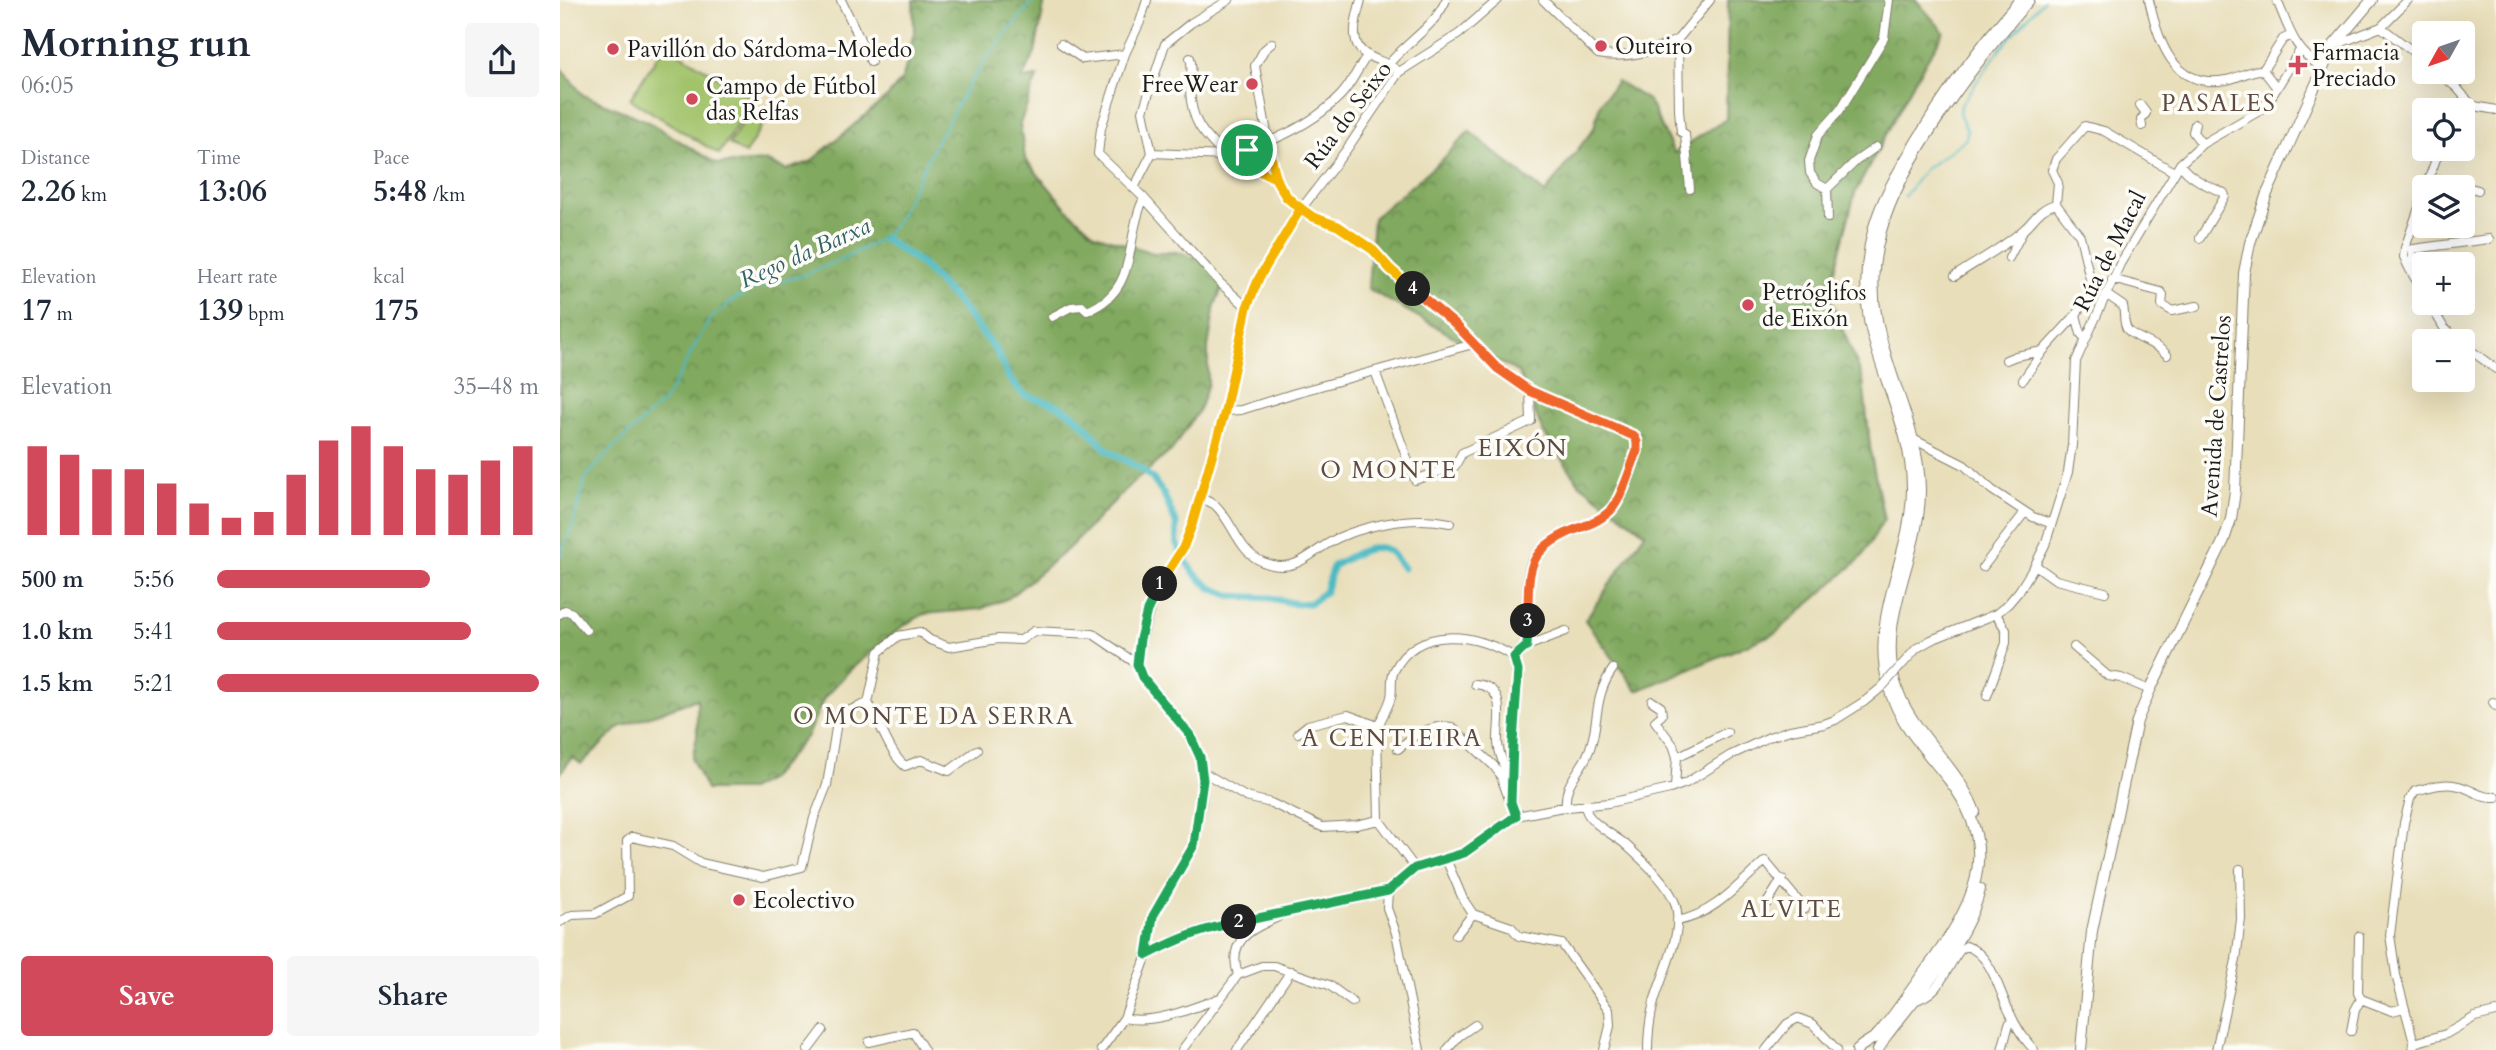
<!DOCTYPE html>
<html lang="en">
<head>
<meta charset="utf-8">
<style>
  body { margin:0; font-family:Cardo,serif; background:#f6f6f7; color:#1f2937; height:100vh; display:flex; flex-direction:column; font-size:26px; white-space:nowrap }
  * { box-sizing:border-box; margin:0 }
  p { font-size:23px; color:#747a83 }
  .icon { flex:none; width:38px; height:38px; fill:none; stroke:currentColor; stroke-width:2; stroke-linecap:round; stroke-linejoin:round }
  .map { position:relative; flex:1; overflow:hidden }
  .sheet { display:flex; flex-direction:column; background:#fff; width:560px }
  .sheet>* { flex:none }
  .needle { width:46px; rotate:230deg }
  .buttons { position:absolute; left:1852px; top:21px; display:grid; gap:14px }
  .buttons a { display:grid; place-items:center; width:63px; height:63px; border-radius:7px; background:#fff; box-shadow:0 7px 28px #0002; font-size:35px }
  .pin { position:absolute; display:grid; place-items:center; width:60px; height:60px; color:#fff; margin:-30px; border:4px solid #fff; border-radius:50%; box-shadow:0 2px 7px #0007 }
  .km { position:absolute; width:35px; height:35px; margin:-18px; border-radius:50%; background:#222; color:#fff; font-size:19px; line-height:35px; text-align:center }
  .round { display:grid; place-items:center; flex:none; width:74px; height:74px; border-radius:7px; background:#f6f6f7 }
  .summary { display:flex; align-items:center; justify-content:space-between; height:119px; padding:0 21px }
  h1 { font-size:38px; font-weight:700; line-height:52px }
  .stats { display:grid; grid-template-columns:repeat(3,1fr); gap:10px; height:119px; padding:7px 21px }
  .stats div { display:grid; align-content:center }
  .stats b { font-size:30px; font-weight:700 }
  .stats small { font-size:19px; font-weight:400 }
  .stats p { font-size:19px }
  .chart { height:196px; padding:14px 21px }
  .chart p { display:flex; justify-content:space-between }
  .chart svg { width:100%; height:126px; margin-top:7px; stroke:#d1495b; stroke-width:6 }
  .action { display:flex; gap:14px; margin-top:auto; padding:14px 21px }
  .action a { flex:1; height:80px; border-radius:7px; background:#d1495b; color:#fff; font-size:28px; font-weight:700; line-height:80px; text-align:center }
  .action a+a { background:#f6f6f7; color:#1f2937 }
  ul { padding:0 21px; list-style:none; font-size:23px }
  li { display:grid; grid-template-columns:112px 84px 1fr; align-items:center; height:52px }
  li i { height:18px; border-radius:9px; background:#d1495b }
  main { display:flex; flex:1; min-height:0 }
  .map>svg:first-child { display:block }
  .green { fill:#a2c36b; stroke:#5f7044; stroke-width:2 }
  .forest { fill:url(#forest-crowns); stroke:#4e623e; stroke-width:2 }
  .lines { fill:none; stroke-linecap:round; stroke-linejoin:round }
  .stream { stroke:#4ab9c3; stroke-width:2 }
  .canal { stroke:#4ab9c3; stroke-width:7 }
  .minor-casing { stroke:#827d6b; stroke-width:10 }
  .major-casing { stroke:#827d6b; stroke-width:12 }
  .minor { stroke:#fff; stroke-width:8 }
  .major { stroke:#fff; stroke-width:10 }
  .minor-bridge-casing { stroke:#827d6b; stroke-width:10; stroke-linecap:butt }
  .minor-bridge { stroke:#fff; stroke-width:8 }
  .split-1-casing { stroke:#fff; stroke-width:14 }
  .split-2-casing { stroke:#fff; stroke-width:14 }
  .split-3-casing { stroke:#fff; stroke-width:14 }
  .split-4-casing { stroke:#fff; stroke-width:14 }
  .split-5-casing { stroke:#fff; stroke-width:14 }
  .split-1 { stroke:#f5b400; stroke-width:9 }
  .split-2 { stroke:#22a559; stroke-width:9 }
  .split-3 { stroke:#22a559; stroke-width:9 }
  .split-4 { stroke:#f0652b; stroke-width:9 }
  .split-5 { stroke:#f5b400; stroke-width:9 }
  .poi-dot { fill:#d1495b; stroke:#fdfcf7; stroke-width:2.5 }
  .labels { text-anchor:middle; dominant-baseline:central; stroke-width:7; stroke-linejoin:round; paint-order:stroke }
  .poi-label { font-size:23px; fill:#1c1c1c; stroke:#fdfcf7; text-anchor:start }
  .street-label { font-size:23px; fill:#1c1c1c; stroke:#fdfcf7 }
  .neighbourhood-label { font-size:24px; letter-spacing:2px; fill:#5d4b42; stroke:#fdfcf7 }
  .water-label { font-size:24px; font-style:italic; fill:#316367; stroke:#fdfcf7 }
</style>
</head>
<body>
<main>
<section class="sheet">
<div class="summary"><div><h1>Morning run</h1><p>06:05</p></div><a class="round"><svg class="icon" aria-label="share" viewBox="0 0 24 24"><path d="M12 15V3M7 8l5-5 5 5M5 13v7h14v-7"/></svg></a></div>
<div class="stats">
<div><p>Distance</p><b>2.26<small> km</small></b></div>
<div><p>Time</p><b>13:06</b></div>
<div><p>Pace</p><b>5:48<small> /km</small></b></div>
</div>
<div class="stats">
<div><p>Elevation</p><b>17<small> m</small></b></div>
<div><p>Heart rate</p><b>139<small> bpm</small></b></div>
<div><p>kcal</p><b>175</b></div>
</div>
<div class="chart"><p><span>Elevation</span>35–48 m</p>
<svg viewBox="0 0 160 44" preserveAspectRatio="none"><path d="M5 44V13M15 44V16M25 44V21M35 44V21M45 44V26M55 44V33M65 44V38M75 44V36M85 44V23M95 44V11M105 44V6M115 44V13M125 44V21M135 44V23M145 44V18M155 44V13"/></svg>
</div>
<ul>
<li><b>500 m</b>5:56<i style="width:66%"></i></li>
<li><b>1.0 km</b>5:41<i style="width:79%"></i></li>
<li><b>1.5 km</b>5:21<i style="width:100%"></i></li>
</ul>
<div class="action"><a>Save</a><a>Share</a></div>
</section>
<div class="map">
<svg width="1936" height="1050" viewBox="0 0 1936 1050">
  <defs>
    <pattern id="forest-crowns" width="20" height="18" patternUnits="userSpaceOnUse" patternTransform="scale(1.75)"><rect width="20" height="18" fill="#81a95f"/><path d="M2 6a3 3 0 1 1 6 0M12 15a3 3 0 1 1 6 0" fill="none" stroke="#69894e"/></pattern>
  </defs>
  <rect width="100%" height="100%" fill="#fdfcf7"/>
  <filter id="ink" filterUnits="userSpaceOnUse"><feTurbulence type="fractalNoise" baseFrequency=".0143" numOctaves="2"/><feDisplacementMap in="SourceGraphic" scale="14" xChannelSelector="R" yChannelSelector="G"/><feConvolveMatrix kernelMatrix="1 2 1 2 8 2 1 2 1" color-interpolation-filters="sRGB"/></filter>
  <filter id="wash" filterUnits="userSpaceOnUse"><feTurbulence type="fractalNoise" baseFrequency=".00686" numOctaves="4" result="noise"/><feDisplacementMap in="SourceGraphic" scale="28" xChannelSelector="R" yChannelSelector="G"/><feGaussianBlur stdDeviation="1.57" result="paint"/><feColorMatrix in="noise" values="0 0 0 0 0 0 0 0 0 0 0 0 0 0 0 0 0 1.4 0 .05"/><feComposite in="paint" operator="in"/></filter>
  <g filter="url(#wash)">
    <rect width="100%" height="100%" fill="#e8deba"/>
    <path class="green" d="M105,44L193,99L159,154L70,99Z
      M191,109L206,119L185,154L169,144Z"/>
    <path class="forest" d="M353,0H485L475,53L462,79L477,77L460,124L465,159L507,209L535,234L593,253L616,252L649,261L663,286L655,305L648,347V384L639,410L612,450L569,486L510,547L449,598L421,609L364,614L344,625L290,670L264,698L247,736L210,779L189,790H146L132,759L137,736V699L60,727L21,764L12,757L0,774V67L23,95L87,121L157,164L206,161L226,170L250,162L328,96L343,78L354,32Z
      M1168,0H1356L1384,32L1356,78L1295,193L1269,294L1303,380L1311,455L1324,519L1302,557L1216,633L1077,691L1025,620L1085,533L1019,483L983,432L959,373L808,289L813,218L883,159L909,131L985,193L1034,128L1040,104L1057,81L1089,101L1114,153L1166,119Z"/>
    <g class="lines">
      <path class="stream" d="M1344,197L1364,170L1406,139L1407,130L1399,113L1402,103L1440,49L1484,0
        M0,557L13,524L26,477L52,449L105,400L150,319L176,298L196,288L244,275L285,258L323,238L337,221L374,146L408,86L431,52L474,0"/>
      <path class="canal" d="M323,238L360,263L399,304L437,352L449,378L464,395L495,404L511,413L523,423L546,449L579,468L592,478L604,495L616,523L617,544L625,560L636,575L651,588L672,596L711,598L737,604L750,603L765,592L773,566C787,559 812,541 828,550C834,554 838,562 843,568"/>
    </g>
  </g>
  <g filter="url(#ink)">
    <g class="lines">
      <g class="minor-casing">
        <path id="minor" d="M281,0L311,62
          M587,0L580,22L565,54L541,128L538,154L584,198L660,283L687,307
          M801,0C796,18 787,46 809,56C820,62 830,63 839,72
          M983,0L1038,54C1064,59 1095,52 1118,39L1119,110L1121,132L1125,134L1130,189
          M1589,0C1598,41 1613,90 1666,80C1679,78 1690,69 1703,70L1723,39L1732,35
          M1717,0C1729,29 1734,51 1763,68
          M1821,27L1848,0
          M1118,39L1150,0
          M712,43L704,50L695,66L715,178
          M501,44L523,59L565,54
          M1775,45L1821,27L1864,60
          M630,58C634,70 629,79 630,91C632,124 643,133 665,156C706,145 750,127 780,96C792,84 797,69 807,56
          M829,64C847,41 874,28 886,0
          M1703,70L1717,88
          M1878,72L1897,88L1909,102L1906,117L1902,123
          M1580,105L1586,113L1581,120L1582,126
          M1909,105L1936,110
          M1635,124L1633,132L1642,144
          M1316,147L1296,161L1267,189L1257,183L1250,173L1249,161L1258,135L1280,110L1324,38L1329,0
          M592,153L583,111L605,44L631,23L669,0
          M1620,164C1629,178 1648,186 1664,193L1665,196L1640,238
          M1866,186L1881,180L1918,190
          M1866,187L1876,159L1882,149
          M574,188L592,153L665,156L715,178L726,197L733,203L753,217L778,226L813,250L829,269L898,327L937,368L970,391L1074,436L1077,442L1078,451C1069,470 1063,499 1047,514C1023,535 986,531 971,564C964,580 968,626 967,646L954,657
          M1267,189L1268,218
          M1864,193L1845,248L1844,257L1848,266L1864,294
          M1496,204L1498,183L1492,170L1496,159L1525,126L1544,131L1614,172
          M1449,258L1462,233
          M1850,270L1853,268V249L1929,239
          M1395,276C1417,261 1443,248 1463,230C1475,220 1479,208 1496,204L1520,236L1531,283L1529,292L1516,315L1483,351L1463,380
          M1552,279L1601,292L1603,295L1602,305L1612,311L1637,306
          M1547,295L1563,306C1565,314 1563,322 1567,329C1574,339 1596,342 1607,355
          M1869,303L1884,328L1899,341
          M1516,315L1521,334L1526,339
          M492,317L511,307L522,306L527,311C580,290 564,239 584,198
          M1902,344L1936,369
          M1446,360L1456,356L1483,351
          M815,371L855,480L895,466L902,453L971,421L970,391
          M665,411L681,410L735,393L913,344
          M1353,439L1404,465L1432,490L1473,517L1490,523
          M640,498C644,500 651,502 655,505C673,521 678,552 703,562C740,577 753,546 785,535C818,523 856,516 890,523
          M1475,565L1496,580L1545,592
          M1423,567L1465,512
          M0,614L5,610L12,613L26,630
          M967,646L1006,631
          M1514,647L1548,676L1561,678L1590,690
          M1339,668L1357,648L1371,640L1436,614L1448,604L1459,591L1475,565L1485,545L1508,472L1512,445L1516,361L1560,264L1620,164L1642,144L1701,110L1712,96L1740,50
          M915,684C949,687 937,720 938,743C939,755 945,768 949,780
          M1427,696L1446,643V630L1436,614
          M1092,701L1101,707L1102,715L1095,721L1113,745L1117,757L1115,787
          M1933,702L1936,706
          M308,703C320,722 329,753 345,766L361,760L389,771L417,750
          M738,733L748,725L788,715L818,726
          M838,749L859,732L881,726L892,727L934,766L940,774L949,799
          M1117,757L1167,732
          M643,772L686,797L711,803L762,827L796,825L819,820
          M1025,805C1026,823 1054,834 1066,845C1083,861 1107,881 1115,903C1125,931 1102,974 1094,1002C1090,1018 1088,1033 1088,1050
          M1006,807C1004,785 1016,776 1026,758C1041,728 1031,699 1053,669
          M886,859L903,899L913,914L951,927L959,936L1002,944L1049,1010L1050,1026L1044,1050
          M855,868L819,820L817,732C819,719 828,710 831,697C833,689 830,679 834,671C857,624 917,633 954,657C962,686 952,744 952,778C952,791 951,803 956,816
          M828,891L827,908L836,933L860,1050
          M1207,903L1222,879
          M1117,921C1153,915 1179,884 1205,861L1245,909
          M0,922L12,915L35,914L68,896L67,841L72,837L113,846L141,863L203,877L242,867L254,818L267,785L278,715L308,703L319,652L338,636L360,632L370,640L389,647L438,639L461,640L474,631L533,634L577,664
          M896,935L913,914
          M1799,936L1798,993L1801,999L1832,1011L1844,1008
          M587,955L626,936L647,928L820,894L830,889L855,868L897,856L910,850L956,816L998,808L1049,803L1110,789L1126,783L1171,755L1209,737L1230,730L1264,724L1275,720L1305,701L1322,687
          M678,975C667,940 690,930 718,917
          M1353,1001C1381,994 1384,971 1400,950L1406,946C1432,954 1439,992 1450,1013C1456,1027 1464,1039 1474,1050
          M564,1018C593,1025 633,1008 660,998
          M1791,1031L1795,1010L1801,999
          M309,1042L353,1032L364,1050
          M1854,1043L1886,1034L1915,1017L1936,1012
          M248,1050L263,1030
          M541,1050L564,1018L587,955L593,916L634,845L642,801L643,772L634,742L626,729L582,677L577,664V655L594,594L623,548L632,525L665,411L687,307L699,278L742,208L787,149L839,72L899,34L938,0
          M622,1050L678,975L702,966H714L769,985L792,1002
          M677,1050L731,971
          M887,1050L899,1036L915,1025
          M1206,1050L1227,1024L1238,1018L1253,1024L1277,1050
          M1442,1050L1449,1024L1453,1020
          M1656,1050L1676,960L1681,919L1680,869
          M1853,1050L1854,1043L1836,975L1830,935L1844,823L1850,799L1855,791C1870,787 1884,782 1899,786C1914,790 1920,798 1936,797"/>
      </g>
      <g class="major-casing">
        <path id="major" d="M1415,812C1397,763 1349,733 1335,682C1317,616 1361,554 1360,489C1359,430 1327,377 1317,320C1311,291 1313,259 1321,231C1341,157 1419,58 1469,0
          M1297,1050C1304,1042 1313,1041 1320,1032C1336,1013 1350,991 1365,971C1412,908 1445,852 1389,780C1362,746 1331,715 1325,670C1315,608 1352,551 1352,490C1353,430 1320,378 1309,320C1304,289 1306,257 1314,227C1322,198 1338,173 1353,147C1384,95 1420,46 1460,0
          M1318,1050L1324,1039C1356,996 1409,940 1420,889
          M1521,1050L1532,931L1577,721L1590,690L1664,540L1671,519L1675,491L1684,273L1690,243L1706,196L1773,46L1812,0"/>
      </g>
      <use href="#minor" class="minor"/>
      <use href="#major" class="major"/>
      <g class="minor-bridge-casing">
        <path id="minor-bridge" d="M1322,687L1339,668"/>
      </g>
      <use href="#minor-bridge" class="minor-bridge"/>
    </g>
  </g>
  <g class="lines" filter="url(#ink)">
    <g class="split-1-casing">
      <path id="split-1" d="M600,584L623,548L632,525L665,411L687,307L699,278L741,208C716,193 713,169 709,142L687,150"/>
    </g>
    <g class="split-2-casing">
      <path id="split-2" d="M600,584L587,611L580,639L577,664L582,677L630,735L640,757L643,780L634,845L593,916L587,955C618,939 645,928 679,922"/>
    </g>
    <g class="split-3-casing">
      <path id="split-3" d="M679,922L828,891L855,868L904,853L956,816L951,802L953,742L958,671L954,657L967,646L968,621"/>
    </g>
    <g class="split-4-casing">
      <path id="split-4" d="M853,289L898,327L937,368L970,391L1074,436L1077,442V451C1071,466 1062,498 1051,510C1041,520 1028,525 1014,530C963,551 969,573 968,621"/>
    </g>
    <g class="split-5-casing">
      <path id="split-5" d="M687,150L665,156L715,178L726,197L733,203L753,217L778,226L813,250L830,269L853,289"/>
    </g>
    <use href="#split-1" class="split-1"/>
    <use href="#split-2" class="split-2"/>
    <use href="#split-3" class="split-3"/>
    <use href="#split-4" class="split-4"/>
    <use href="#split-5" class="split-5"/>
  </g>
  <g class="poi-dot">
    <circle cx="1041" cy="46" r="7"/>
    <circle cx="53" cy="49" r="7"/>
    <path d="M1734.5 54.5h7v7h7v7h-7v7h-7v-7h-7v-7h7z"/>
    <circle cx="692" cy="84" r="7"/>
    <circle cx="132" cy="99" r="7"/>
    <circle cx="1188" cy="305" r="7"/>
    <circle cx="179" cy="900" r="7"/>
  </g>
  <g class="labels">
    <g class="poi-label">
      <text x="1055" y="46">Outeiro</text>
      <text x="67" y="49">Pavillón do Sárdoma-Moledo</text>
      <text x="1752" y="52">Farmacia<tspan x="1752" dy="26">Preciado</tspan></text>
      <text x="678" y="84" text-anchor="end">FreeWear</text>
      <text x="146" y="86">Campo de Fútbol<tspan x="146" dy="26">das Relfas</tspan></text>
      <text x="1202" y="292">Petróglifos<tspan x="1202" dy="26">de Eixón</tspan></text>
      <text x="193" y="900">Ecolectivo</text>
    </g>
    <g class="street-label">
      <text transform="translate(788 115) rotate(-53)">Rúa do Seixo</text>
      <text transform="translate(1550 251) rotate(-63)">Rúa de Macal</text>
      <text transform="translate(1656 416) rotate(-86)">Avenida de Castrelos</text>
    </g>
    <g class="neighbourhood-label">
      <text x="1659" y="103">PASALES</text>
      <text x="963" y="448">EIXÓN</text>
      <text x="829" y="470">O MONTE</text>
      <text x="374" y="716">O MONTE DA SERRA</text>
      <text x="832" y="738">A CENTIEIRA</text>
      <text x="1232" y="909">ALVITE</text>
    </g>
    <g class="water-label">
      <text transform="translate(245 253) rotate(-24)">Rego da Barxa</text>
    </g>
  </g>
</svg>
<div class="buttons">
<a><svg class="needle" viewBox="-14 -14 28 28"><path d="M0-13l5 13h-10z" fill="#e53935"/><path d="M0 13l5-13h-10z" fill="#747a83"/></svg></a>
<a><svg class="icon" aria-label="locate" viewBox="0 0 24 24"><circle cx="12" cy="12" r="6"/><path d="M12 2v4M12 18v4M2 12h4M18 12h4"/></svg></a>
<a><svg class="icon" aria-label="layers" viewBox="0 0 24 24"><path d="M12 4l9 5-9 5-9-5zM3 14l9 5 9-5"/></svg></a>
<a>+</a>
<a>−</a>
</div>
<div class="pin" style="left:687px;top:150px;background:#1e9e55"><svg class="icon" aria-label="arrive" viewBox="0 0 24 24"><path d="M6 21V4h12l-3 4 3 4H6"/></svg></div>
<b class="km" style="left:600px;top:584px">1</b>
<b class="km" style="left:679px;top:922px">2</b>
<b class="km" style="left:968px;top:621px">3</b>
<b class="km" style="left:853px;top:289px">4</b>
</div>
</main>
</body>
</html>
